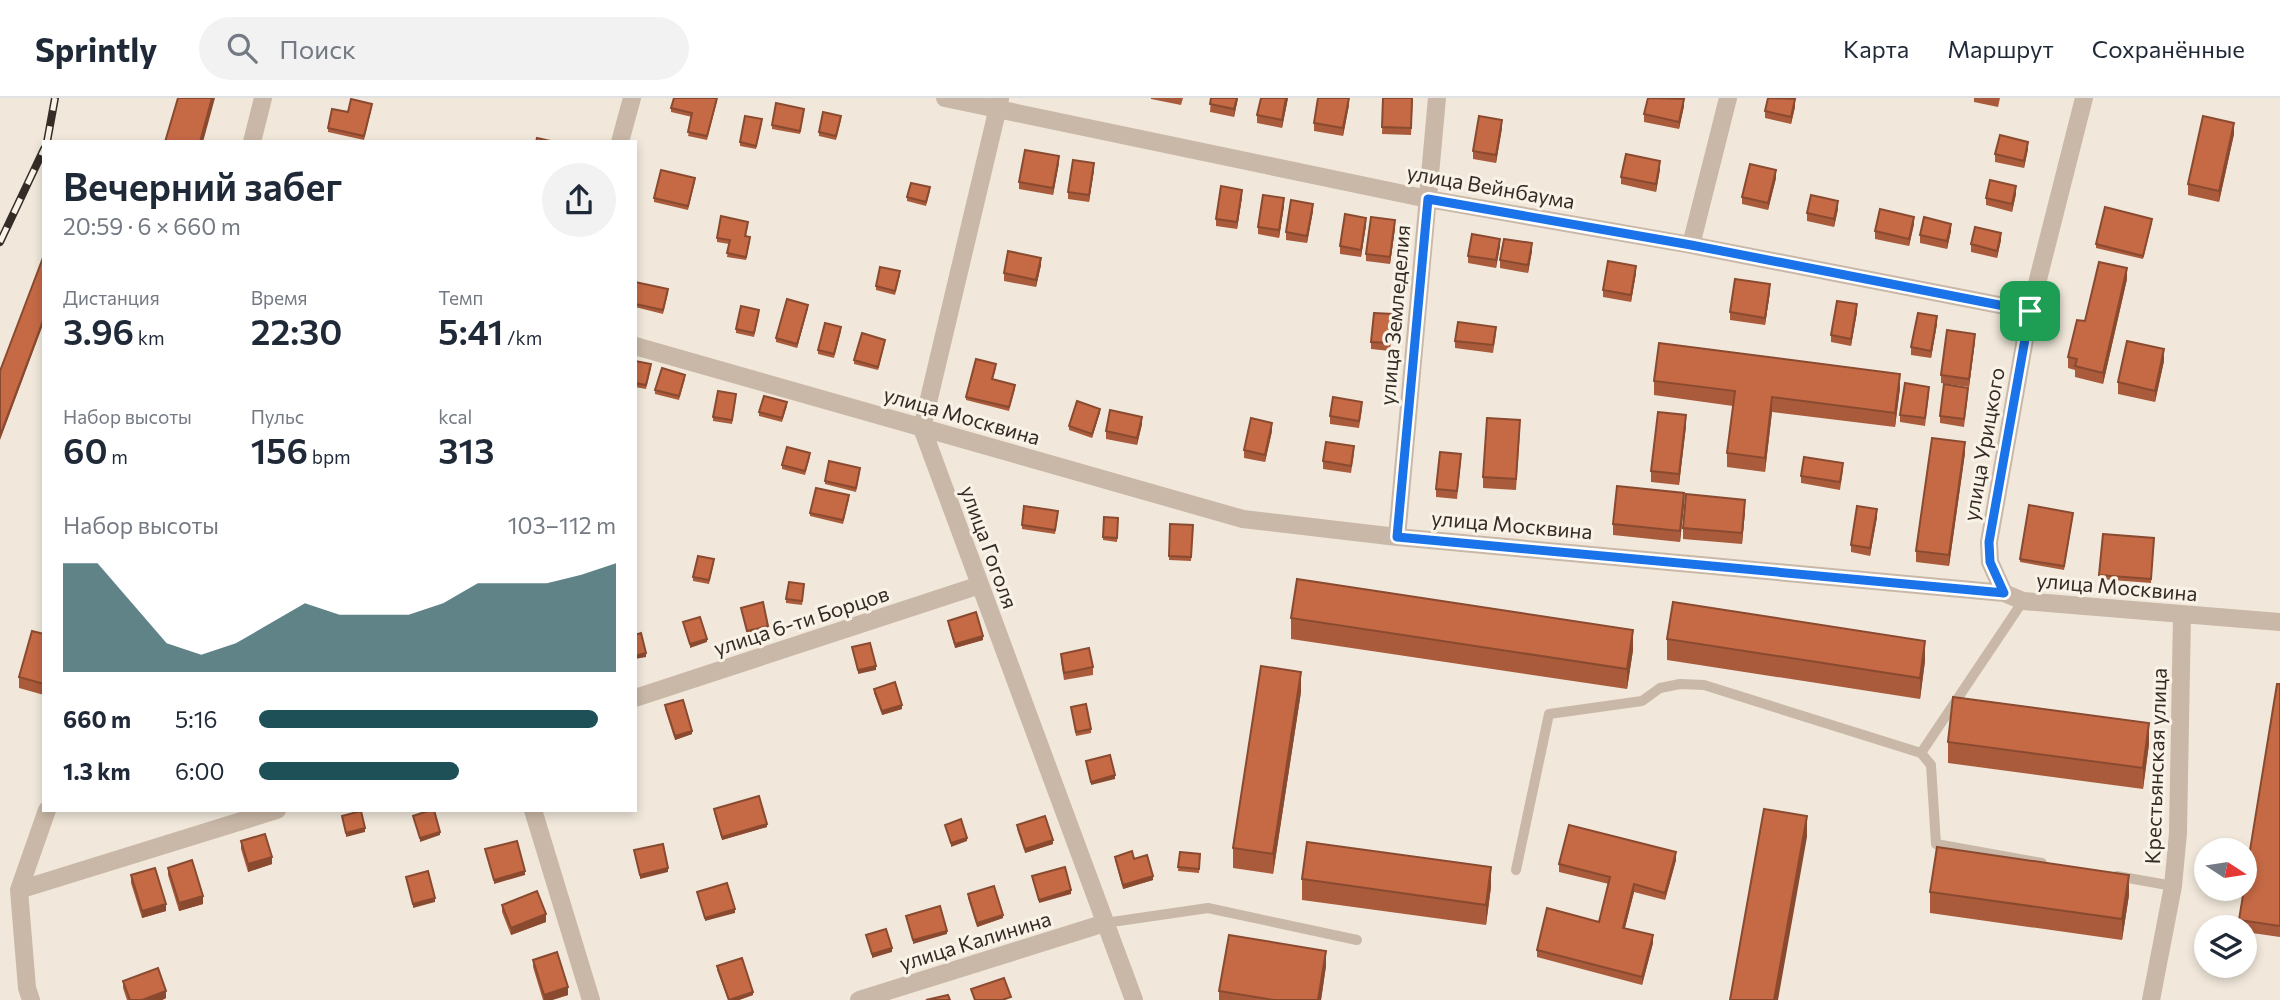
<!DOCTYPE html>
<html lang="ru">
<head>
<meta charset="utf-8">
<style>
  body { margin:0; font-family:Commissioner,sans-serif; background:#f2f2f3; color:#1f2937; height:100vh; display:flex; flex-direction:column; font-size:26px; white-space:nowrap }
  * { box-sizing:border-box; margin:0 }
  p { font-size:23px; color:#747a83 }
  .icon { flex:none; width:38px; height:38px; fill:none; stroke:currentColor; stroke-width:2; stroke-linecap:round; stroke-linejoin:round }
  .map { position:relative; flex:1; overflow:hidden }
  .sheet { position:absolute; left:42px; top:42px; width:595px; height:672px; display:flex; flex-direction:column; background:#fff; border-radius:0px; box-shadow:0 4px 10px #0003 }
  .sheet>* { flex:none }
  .needle { width:46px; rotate:102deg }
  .buttons { position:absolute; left:2194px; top:740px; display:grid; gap:14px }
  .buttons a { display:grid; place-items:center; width:63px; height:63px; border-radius:50%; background:#fff; box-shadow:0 4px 10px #0003; font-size:35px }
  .pin { position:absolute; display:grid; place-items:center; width:60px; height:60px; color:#fff; margin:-30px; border-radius:14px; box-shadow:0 4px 10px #0006 }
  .round { display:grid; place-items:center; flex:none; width:74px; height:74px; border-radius:37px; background:#f2f2f3 }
  .overview { display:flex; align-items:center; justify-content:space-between; height:119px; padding:0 21px }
  h1 { font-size:38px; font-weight:600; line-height:52px }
  .metrics { display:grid; grid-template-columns:repeat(3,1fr); gap:10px; height:119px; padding:7px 21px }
  .metrics div { display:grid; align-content:center }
  .metrics b { font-size:35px; font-weight:600 }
  .metrics small { font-size:19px; font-weight:400 }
  .metrics p { font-size:19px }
  .chart { height:196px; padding:14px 21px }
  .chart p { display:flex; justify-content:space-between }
  .chart svg { width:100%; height:126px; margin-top:7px; fill:#1d5057; opacity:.7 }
  ul { padding:0 21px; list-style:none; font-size:23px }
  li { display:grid; grid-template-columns:112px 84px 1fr; align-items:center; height:52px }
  li i { height:18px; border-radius:9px; background:#1d5057 }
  header { display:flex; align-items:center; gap:42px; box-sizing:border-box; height:98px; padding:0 35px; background:#fff; border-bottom:2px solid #e0e1e3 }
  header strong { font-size:33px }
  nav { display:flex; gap:38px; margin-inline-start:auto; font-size:24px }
  .search { width:490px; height:63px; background:#f2f2f3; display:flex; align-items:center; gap:18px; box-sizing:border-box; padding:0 24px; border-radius:38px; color:#747a83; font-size:26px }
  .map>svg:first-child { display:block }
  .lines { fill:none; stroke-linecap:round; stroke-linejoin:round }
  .service { stroke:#c9b8a7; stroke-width:10 }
  .minor { stroke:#c9b8a7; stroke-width:18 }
  .tertiary { stroke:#c9b8a7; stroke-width:18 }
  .rail-casing { stroke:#362c27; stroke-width:8 }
  .rail { stroke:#f9f2e7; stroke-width:5; stroke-dasharray:16; stroke-linecap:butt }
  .wall { fill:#a95b3b }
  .shaded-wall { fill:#8a4a30 }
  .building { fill:#c56a45; stroke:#8a4a30; stroke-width:2 }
  .route-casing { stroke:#fff; stroke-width:14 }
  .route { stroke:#1a73e8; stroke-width:9 }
  .labels { text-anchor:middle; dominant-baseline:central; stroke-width:6; stroke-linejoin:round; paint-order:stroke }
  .street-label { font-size:21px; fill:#362c27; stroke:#f9f2e7 }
</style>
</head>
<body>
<header>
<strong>Sprintly</strong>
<div class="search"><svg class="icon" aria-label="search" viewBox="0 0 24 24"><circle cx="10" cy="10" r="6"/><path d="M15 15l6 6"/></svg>Поиск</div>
<nav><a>Карта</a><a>Маршрут</a><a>Сохранённые</a></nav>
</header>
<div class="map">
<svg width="2280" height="902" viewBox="0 0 2280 902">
  <rect width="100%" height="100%" fill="#f1e8db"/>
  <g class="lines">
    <path class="service" d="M1921,655L2023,503
      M1516,772L1549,616L1642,603L1660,590L1680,586L1704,587L1921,655L1931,667L1936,746L2042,765
      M2117,778L2173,788
      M1105,825L1208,810L1357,842"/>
    <path class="minor" d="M945,0L1428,101L1691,147L2030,213
      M1000,1L922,330L1134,902
      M252,44L263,0
      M1691,147L1728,0
      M635,248L1243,421L1397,439L2004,495L2023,503L2280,524
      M1397,439L1437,0
      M2004,495L1990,464L1989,444L2030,213L2084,0
      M635,600L980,487
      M19,792L277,712
      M31,902L27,890L19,792L47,712
      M859,902L1105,825
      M2151,902L2173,788L2178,735L2182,517"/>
    <path class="tertiary" d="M620,44L632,0
      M533,712L591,902"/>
    <g class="rail-casing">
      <path id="rail" d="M47,44L55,0
        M0,144L44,51"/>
    </g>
    <use href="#rail" class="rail"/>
  </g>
  <path class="wall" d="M1151,0H1183L1181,7L1151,1Z
    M1211,0H1238L1234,19L1210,14Z
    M1261,0H1288L1282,30L1257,25V17Z
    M1383,0H1413L1411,37L1382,36Z
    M1974,0H2000L1998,9L1974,4Z
    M717,3L707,42L688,38L692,19L671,14V10Z
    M1349,7L1343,38L1314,33V25Z
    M1684,8L1679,31L1644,24V16Z
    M372,9L364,42L328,34V30L348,14Z
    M1795,9L1791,26L1765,20V13Z
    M804,15L800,36L772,31V27Z
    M841,22L836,42L819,38V34Z
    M762,25L756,51L740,48V44Z
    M1502,30L1496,65L1473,61V53Z
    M2234,36L2219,104L2188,97V86Z
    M2028,51L2024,70L1995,64V56Z
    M1059,65L1053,97L1019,91V84Z
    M1660,71L1656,94L1621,86V79Z
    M1094,72L1089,104L1068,101V94Z
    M1776,80L1768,112L1742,106V99Z
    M695,83L688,112L654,104V100Z
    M930,93L926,108L907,103V99Z
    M2016,96L2012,114L1986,107V100Z
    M1242,99L1237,131L1216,128V121Z
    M1284,108L1279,140L1258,136V129Z
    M1838,111L1834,129L1807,123V115Z
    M1313,113L1307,145L1286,142V134Z
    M2152,125L2143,161L2096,150V146Z
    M1914,126L1909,148L1875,141V133Z
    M748,127L746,138L750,143L746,162L727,159L729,146L717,144V140Z
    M1366,127L1361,159L1340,156V148Z
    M1395,130L1390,166L1366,163V156Z
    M1951,133L1947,151L1920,145V137Z
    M2001,142L1997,160L1971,154V146Z
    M1500,148L1496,170L1468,165V158Z
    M1532,153L1528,175L1500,170V162Z
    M1041,167L1036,189L1004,183V175Z
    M1636,175L1631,204L1603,199V192Z
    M900,177L895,197L876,192V188Z
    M2127,181L2103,286L2075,279V272L2068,270V259L2085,223Z
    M635,184L668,195L663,216L635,209Z
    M1770,194L1765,227L1730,222V214Z
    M808,210L797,250L776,244V240Z
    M1857,214L1851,248L1831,244V237Z
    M759,216L754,239L736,235V231Z
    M1393,224L1390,253L1371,251V244Z
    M1937,226L1931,260L1911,257V249Z
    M841,233L834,260L818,256V252Z
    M1496,236L1493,255L1455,250V243Z
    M1975,243L1969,289L1941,285V277Z
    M885,245L878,272L854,266V262Z
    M635,263L651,270L646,291L635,289Z
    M2164,263L2155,304L2118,296V284Z
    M996,270L993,281L1015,291L1009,313L966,302V299Z
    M685,281L679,302L655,296V292Z
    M1654,283L1900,290L1895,329L1772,314L1765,374L1727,369V355L1733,308L1654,297Z
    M1929,296L1925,328L1900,324V317Z
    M1968,297L1964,329L1940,325V318Z
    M736,300L732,326L713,323V319Z
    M787,308L782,324L759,318V314Z
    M1362,311L1359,330L1330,326V318Z
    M1100,314L1092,340L1069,332V328Z
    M1142,326L1137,347L1106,341V333Z
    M1686,328L1679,387L1651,384V373Z
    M1272,333L1265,364L1244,360V352Z
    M1520,333L1516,392L1483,390V379Z
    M1965,355L1949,468L1916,464V453Z
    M1354,356L1351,375L1323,371V363Z
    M810,359L805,377L782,371V367Z
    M1461,363L1457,401L1436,399V391Z
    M1843,372L1840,392L1801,385V378Z
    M860,373L856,394L825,386V383Z
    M849,401L843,426L810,418V415Z
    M1684,406L1680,444L1613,437V426Z
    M1745,413L1742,446L1683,441V430Z
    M1058,417L1055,436L1022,431V427Z
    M2073,418L2064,472L2020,464V461Z
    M1104,419L1118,420L1117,444L1103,442Z
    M1877,419L1870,458L1851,454V447Z
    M1170,426L1193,427L1191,463L1169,462Z
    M2103,436L2154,440L2151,485L2099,481Z
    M714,465L709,486L693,483V479Z
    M804,490L802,507L786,505V501Z
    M1291,520L1633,552L1627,591L1291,541Z
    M948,523L983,542L955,550L948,526Z
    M44,536V597L19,590V579Z
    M1667,541L1925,563L1920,601L1667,562Z
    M1061,556L1093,569V577L1064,582L1061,563Z
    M2280,586V839L2245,834V830H2239V822Z
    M874,591L902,611L882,617L874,595Z
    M1301,594L1273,776L1233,770V750Z
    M665,607L692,636L675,642L665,611Z
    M1071,609L1091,631V635L1076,638Z
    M1948,644L2149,646L2143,691L1948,665Z
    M714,711L767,729L722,742L714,714Z
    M1017,727L1053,746L1025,755L1017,731Z
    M241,743L272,766L248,774L241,751Z
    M1180,754L1200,756L1199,775L1178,773Z
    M1115,759L1153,782L1123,791L1115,762Z
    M1676,762L1665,802L1634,794L1625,830L1653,845L1642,887L1537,859V852L1599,824L1609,786L1559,774V766Z
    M168,770L203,806L179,813L168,777Z
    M131,777L166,813L142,820L131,785Z
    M1302,781L1491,789L1486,827L1302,802Z
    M1930,794L2129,797L2122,842L1930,815Z
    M968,796L1003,820L977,829L968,800Z
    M502,807L546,824L511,837L502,814Z
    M533,862L568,897L552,902H543L533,869Z
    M717,868L753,897L739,902H728L717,872Z
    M1326,868L1321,902H1219V893Z
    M123,883L166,900L162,902H127L123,890Z"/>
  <path class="shaded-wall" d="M212,0H215L203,44H200Z
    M1237,0H1238L1234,19V11Z
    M1286,0H1288L1282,30V22Z
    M1349,0V7L1343,38V30Z
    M1684,1V8L1679,31V24Z
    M1795,1V9L1791,26V19Z
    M1502,22V30L1496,65V57Z
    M2234,25V36L2219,104V93Z
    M2028,44V51L2024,70V63Z
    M1059,58V65L1053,97V90Z
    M1660,63V71L1656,94V86Z
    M1094,65V72L1089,104V97Z
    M1776,72V80L1768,112V105Z
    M2016,88V96L2012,114V106Z
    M1242,92V99L1237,131V124Z
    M1284,100V108L1279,140V132Z
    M1838,103V111L1834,129V121Z
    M1313,106V113L1307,145V138Z
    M1914,119V126L1909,148V141Z
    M1366,120V127L1361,159V152Z
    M1395,122V130L1390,166V159Z
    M1951,126V133L1947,151V143Z
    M2001,135V142L1997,160V153Z
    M1500,141V148L1496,170V162Z
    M1532,145V153L1528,175V167Z
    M1041,160V167L1036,189V182Z
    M1636,168V175L1631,204V197Z
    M2127,170V181L2103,286V275Z
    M1770,186V194L1765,227V220Z
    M1857,206V214L1851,248V241Z
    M808,207V210L797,250V246Z
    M1937,218V226L1931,260V253Z
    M44,220V224L0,342V338Z
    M1975,236V243L1969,289V281Z
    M2164,251V263L2155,304V293Z
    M1900,276V290L1895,329V315Z
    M1772,299V314L1765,374V360Z
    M1100,311V314L1092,340V336Z
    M1686,317V328L1679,387V376Z
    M1142,319V326L1137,347V340Z
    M1272,325V333L1265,364V357Z
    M1965,344V355L1949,468V457Z
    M1684,395V406L1680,444V433Z
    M1745,402V413L1742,446V435Z
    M1877,411V419L1870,458V450Z
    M768,528V532L747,537V533Z
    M1633,532V552L1627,591V571Z
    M983,538V542L955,550V546Z
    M707,541V544L690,550V546Z
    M1925,543V563L1920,601V580Z
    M646,555V559L635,561V558Z
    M876,568V572L858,576V572Z
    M1301,574V594L1273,776V756Z
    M902,607V611L882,617V613Z
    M2149,625V646L2143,691V670Z
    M692,633V636L675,642V638Z
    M1115,677V681L1091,687V684Z
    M1807,718V739L1778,902H1774Z
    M767,726V729L722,742V739Z
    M365,730V734L346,739V735Z
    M440,734V737L420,744V740Z
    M967,740V743L951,749V745Z
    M1053,742V746L1025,755V751Z
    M1676,754V762L1665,802V795Z
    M272,759V766L248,774V766Z
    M1491,769V789L1486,827V807Z
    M668,770V774L640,781V777Z
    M525,773V777L494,786V782Z
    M2129,777V797L2122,842V821Z
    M1153,778V782L1123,791V787Z
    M1634,786V794L1623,837V830Z
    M1071,792V796L1039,805V802Z
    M203,798V806L179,813V805Z
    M435,800V804L413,810V806Z
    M166,806V813L142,820V813Z
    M735,811V815L705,823V820Z
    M546,816V824L511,837V830Z
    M1003,817V820L977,829V825Z
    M947,833V836L913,846V842Z
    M1653,837V845L1642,887V879Z
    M892,850V854L872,860V856Z
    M1326,853V868L1321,902H1318Z
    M568,889V897L552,902H544V897Z
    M166,893V900L162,902H142Z
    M753,894V897L739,902H729Z"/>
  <path class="building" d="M178,0H212L200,44H165Z
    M674,0H717L707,38L688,34L692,15L671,10Z
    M1211,0H1237L1234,11L1210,6Z
    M1261,0H1286L1282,22L1257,17Z
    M1318,0H1349L1343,30L1314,25Z
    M1383,0H1412L1411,30L1382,29Z
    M1648,0L1684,1L1679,24L1644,16Z
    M1768,0L1795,1L1791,19L1765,13Z
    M351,1L372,6L364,38L328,30L332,11L348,14Z
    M776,5L804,11L800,33L772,27Z
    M823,14L841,18L836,38L819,34Z
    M745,18L762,21L756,48L740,44Z
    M1479,18L1502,22L1496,57L1473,53Z
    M2203,18L2234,25L2219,93L2188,86Z
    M2000,37L2028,44L2024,63L1995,56Z
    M537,40L555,44H536Z
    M1025,52L1059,58L1053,90L1019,84Z
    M1626,56L1660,63L1656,86L1621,79Z
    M1073,62L1094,65L1089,97L1068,94Z
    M1750,66L1776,72L1768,105L1742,99Z
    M661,72L695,80L688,108L654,100Z
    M1990,82L2016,88L2012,106L1986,100Z
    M911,85L930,89L926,104L907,99Z
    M1221,88L1242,92L1237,124L1216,121Z
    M1263,97L1284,100L1279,132L1258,129Z
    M1811,97L1838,103L1834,121L1807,115Z
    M1291,102L1313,106L1307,138L1286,134Z
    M2105,109L2152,121L2143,158L2096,146Z
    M1880,111L1914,119L1909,141L1875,133Z
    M1345,116L1366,120L1361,152L1340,148Z
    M721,118L748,124L745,138L750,139L746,159L727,155L730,142L717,140Z
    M1371,119L1395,122L1390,159L1366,156Z
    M1924,119L1951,126L1947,143L1920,137Z
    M1975,129L2001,135L1997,153L1971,146Z
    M1472,136L1500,141L1496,162L1468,158Z
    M1504,141L1532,145L1528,167L1500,162Z
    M1008,153L1041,160L1036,182L1004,175Z
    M44,157V220L0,338V273Z
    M1608,163L1636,168L1631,197L1603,192Z
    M2099,164L2127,170L2103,275L2075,268L2077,261L2068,259L2077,222L2085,223Z
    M880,169L900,173L895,193L876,188Z
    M1735,181L1770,186L1765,220L1730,214Z
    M635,184L668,191L663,212L635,206Z
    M787,201L808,207L797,246L776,240Z
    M1837,203L1857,206L1851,241L1831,237Z
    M741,208L759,212L754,235L736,231Z
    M1374,215L1393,216L1390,245L1371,244Z
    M1918,215L1937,218L1931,253L1911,249Z
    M1458,224L1496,229L1493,247L1455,243Z
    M825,225L841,229L834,256L818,252Z
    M1947,232L1975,236L1969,281L1941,277Z
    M862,235L885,242L878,269L854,262Z
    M2127,243L2164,251L2155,293L2118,284Z
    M1659,245L1900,276L1895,315L1772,299L1765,360L1727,355L1735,293L1654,283Z
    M976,261L996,266L992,281L1015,287L1009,309L966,299Z
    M635,263L651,266L646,287L635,285Z
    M662,270L685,277L679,298L655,292Z
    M1905,285L1929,289L1925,320L1900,317Z
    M1944,286L1968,290L1964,321L1940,318Z
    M718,293L736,296L732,322L713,319Z
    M764,298L787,304L782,320L759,314Z
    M1333,299L1362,304L1359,323L1330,318Z
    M1077,303L1100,311L1092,336L1069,328Z
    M1110,312L1142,319L1137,340L1106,333Z
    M1658,314L1686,317L1679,376L1651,373Z
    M1251,320L1272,325L1265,357L1244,352Z
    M1487,320L1520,322L1516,381L1483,379Z
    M1932,340L1965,344L1949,457L1916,453Z
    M1326,344L1354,348L1351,368L1323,363Z
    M787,349L810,355L805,373L782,367Z
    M1440,354L1461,356L1457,393L1436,391Z
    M1804,359L1843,365L1840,384L1801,378Z
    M829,363L860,370L856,390L825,383Z
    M1617,388L1684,395L1680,433L1613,426Z
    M816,390L849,397L843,422L810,415Z
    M1686,396L1745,402L1742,435L1683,430Z
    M2029,407L2073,415L2064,468L2020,461Z
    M1024,408L1058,413L1055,432L1022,427Z
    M1857,408L1877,411L1870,450L1851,447Z
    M1104,419L1118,420L1117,440L1103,439Z
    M1170,426L1193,427L1191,459L1169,458Z
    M2103,436L2154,440L2151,481L2099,477Z
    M698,458L714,461L709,482L693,479Z
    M1297,481L1633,532L1627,571L1291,520Z
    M789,484L804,486L802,503L786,501Z
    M763,504L768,528L747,533L741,510Z
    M1673,504L1925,543L1920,580L1667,541Z
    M976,514L983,538L955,546L948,523Z
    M700,519L707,541L690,546L683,524Z
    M32,533L44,536V586L19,579Z
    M641,535L646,555L635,558V537Z
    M870,545L876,568L858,572L852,549Z
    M1089,550L1093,569L1064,575L1061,556Z
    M1261,568L1301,574L1273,756L1233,750Z
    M895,584L902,607L882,613L874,591Z
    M2277,586H2280V828L2239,822L2244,791H2245V783Z
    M1953,599L2149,625L2143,670L1948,644Z
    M683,602L692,633L675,638L665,607Z
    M1086,606L1091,631L1076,634L1071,609Z
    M1110,657L1115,677L1091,684L1086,663Z
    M759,698L767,726L722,739L714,711Z
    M1764,711L1807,718L1774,902H1730Z
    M431,712H434L440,734L420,740L413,718Z
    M361,713L365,730L346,735L342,718Z
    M1045,718L1053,742L1025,751L1017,727Z
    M961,721L967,740L951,745L945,727Z
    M1569,727L1676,754L1665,795L1634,786L1623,830L1653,837L1642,879L1537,852L1547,810L1599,824L1610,779L1559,766Z
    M265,736L272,759L248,766L241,743Z
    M517,743L525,773L494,782L485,751Z
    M1307,744L1491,769L1486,807L1302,781Z
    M663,746L668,770L640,777L634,752Z
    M1937,749L2129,777L2122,821L1930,794Z
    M1132,753L1134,761L1147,757L1153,778L1123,787L1115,759Z
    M1180,754L1200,756L1199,771L1178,769Z
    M192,762L203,798L179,805L168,770Z
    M1065,769L1071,792L1039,802L1032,778Z
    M155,770L166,806L142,813L131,777Z
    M428,773L435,800L413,806L406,779Z
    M727,785L735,811L705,820L697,794Z
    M994,788L1003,817L977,825L968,796Z
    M537,793L546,816L511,830L502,807Z
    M940,808L947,833L913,842L906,818Z
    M886,831L892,850L872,856L866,837Z
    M1229,837L1326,853L1318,902H1274L1219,893Z
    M557,854L568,889L544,897L533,862Z
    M742,860L753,894L729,902L717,868Z
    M158,870L166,893L142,902H130L123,883Z
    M1004,880L1011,899L1002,902H975L971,891Z
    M948,897L950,902H926Z"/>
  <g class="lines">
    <g class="route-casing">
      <path id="route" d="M1428,101L1691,147L2030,213L1989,444L1990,464L2004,495L1397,439Z"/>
    </g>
    <use href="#route" class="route"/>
  </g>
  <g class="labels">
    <g class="street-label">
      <text transform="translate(1491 88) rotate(10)">улица Вейнбаума</text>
      <text transform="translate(1394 217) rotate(-85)">улица Земледелия</text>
      <text transform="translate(962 317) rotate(16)">улица Москвина</text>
      <text transform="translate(1983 346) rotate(-80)">улица Урицкого</text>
      <text transform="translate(1512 426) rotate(5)">улица Москвина</text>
      <text transform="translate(990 449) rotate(70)">улица Гоголя</text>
      <text transform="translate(2117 488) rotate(5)">улица Москвина</text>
      <text transform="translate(801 522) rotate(-18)">улица 6-ти Борцов</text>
      <text transform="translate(2155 668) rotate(-88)">Крестьянская улица</text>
      <text transform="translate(975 842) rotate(-17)">улица Калинина</text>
    </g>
  </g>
</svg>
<div class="buttons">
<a><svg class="needle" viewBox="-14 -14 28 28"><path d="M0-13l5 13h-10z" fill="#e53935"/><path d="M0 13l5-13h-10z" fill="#747a83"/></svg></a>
<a><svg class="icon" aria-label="layers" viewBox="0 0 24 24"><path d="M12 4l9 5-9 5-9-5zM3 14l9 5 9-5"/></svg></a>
</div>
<div class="pin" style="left:2030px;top:213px;background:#1e9e55"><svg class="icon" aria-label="arrive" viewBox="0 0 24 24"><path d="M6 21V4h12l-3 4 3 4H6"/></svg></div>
<section class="sheet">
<div class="overview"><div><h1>Вечерний забег</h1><p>20:59 · 6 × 660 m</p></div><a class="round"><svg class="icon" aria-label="share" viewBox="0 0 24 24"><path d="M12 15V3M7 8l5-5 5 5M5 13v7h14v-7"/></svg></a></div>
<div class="metrics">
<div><p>Дистанция</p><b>3.96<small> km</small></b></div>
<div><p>Время</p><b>22:30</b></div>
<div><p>Темп</p><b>5:41<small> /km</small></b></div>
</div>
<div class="metrics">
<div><p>Набор высоты</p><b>60<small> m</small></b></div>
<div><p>Пульс</p><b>156<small> bpm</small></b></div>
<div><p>kcal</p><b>313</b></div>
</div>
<div class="chart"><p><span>Набор высоты</span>103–112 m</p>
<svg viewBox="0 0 160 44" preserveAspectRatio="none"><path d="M0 44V6L10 6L20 20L30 34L40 38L50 34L60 27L70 20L80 24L90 24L100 24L110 20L120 13L130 13L140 13L150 10L160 6V44z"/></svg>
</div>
<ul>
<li><b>660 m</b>5:16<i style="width:95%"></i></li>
<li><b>1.3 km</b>6:00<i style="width:56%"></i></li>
</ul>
</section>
</div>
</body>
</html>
